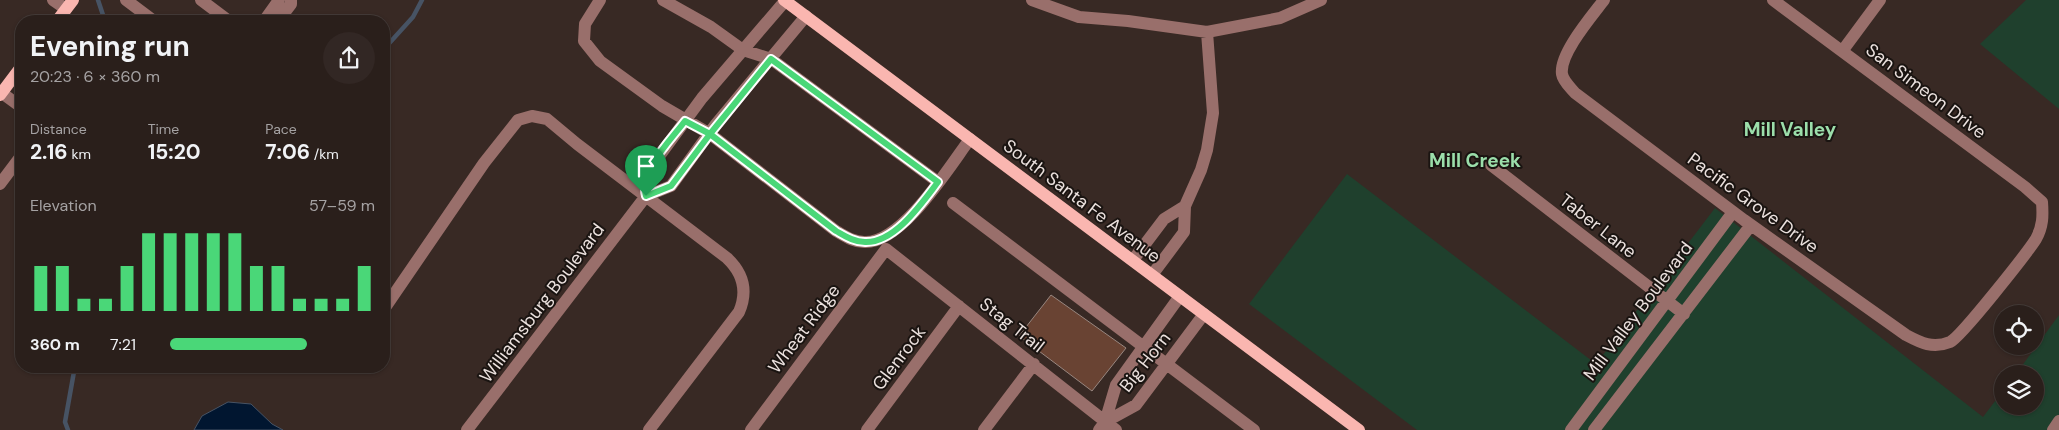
<!DOCTYPE html>
<html lang="en">
<head>
<meta charset="utf-8">
<style>
  body { margin:0; font-family:"DM Sans",sans-serif; background:#322724; color:#f1f3f6; height:100vh; display:flex; flex-direction:column; font-size:19px; white-space:nowrap }
  * { box-sizing:border-box; margin:0 }
  p { font-size:16px; color:#a5a2a3 }
  .icon { flex:none; width:28px; height:28px; fill:none; stroke:currentColor; stroke-width:2; stroke-linecap:round; stroke-linejoin:round }
  .map { position:relative; flex:1; overflow:hidden }
  .details { position:absolute; left:15px; top:15px; width:375px; height:358px; display:flex; flex-direction:column; background:#2a1f1b; border-radius:20px; box-shadow:0 1px 4px #0004,0 0 0 1px #463d3a }
  .details>* { flex:none }
  .tools { position:absolute; left:1994px; top:305px; display:grid; gap:10px }
  .tools a { display:grid; place-items:center; width:50px; height:50px; border-radius:50%; background:#2a1f1b; box-shadow:0 1px 4px #0004,0 0 0 1px #463d3a; font-size:25px }
  .pin { position:absolute; display:grid; place-items:center; width:42px; height:42px; color:#fff; margin:-51px -21px; border-radius:50% 50% 50% 0; rotate:-45deg; box-shadow:0 0 5px #0007 }
  .pin .icon { rotate:45deg }
  .round { display:grid; place-items:center; flex:none; width:52px; height:52px; border-radius:26px; background:#322724 }
  .summary { display:flex; align-items:center; justify-content:space-between; height:85px; padding:0 15px }
  h1 { font-size:28px; font-weight:700; line-height:38px }
  .figures { display:grid; grid-template-columns:repeat(3,1fr); gap:8px; height:85px; padding:5px 15px }
  .figures div { display:grid; align-content:center }
  .figures b { font-size:21px; font-weight:700 }
  .figures small { font-size:14px; font-weight:400 }
  .figures p { font-size:14px }
  .chart { height:140px; padding:10px 15px }
  .chart p { display:flex; justify-content:space-between }
  .chart svg { width:100%; height:90px; margin-top:5px; stroke:#4ad778; stroke-width:6 }
  ul { padding:0 15px; list-style:none; font-size:16px }
  li { display:grid; grid-template-columns:80px 60px 1fr; align-items:center; height:38px }
  li i { height:12px; border-radius:6px; background:#4ad778 }
  .map>svg:first-child { display:block }
  .green { fill:#1f402d }
  .water { fill:#011630; stroke:#475364 }
  .lines { fill:none; stroke-linecap:round; stroke-linejoin:round }
  .stream { stroke:#475364; stroke-width:4.5 }
  .building { fill:#694333; stroke:#98867f }
  .minor { stroke:#996f6b; stroke-width:12 }
  .major { stroke:#fab6b0; stroke-width:12 }
  .route-casing { stroke:#fff; stroke-width:10 }
  .route { stroke:#4ad778; stroke-width:6 }
  .labels { text-anchor:middle; dominant-baseline:central; stroke-width:4; stroke-linejoin:round; paint-order:stroke }
  .street-label { font-size:18px; fill:#ebe1de; stroke:#1a1411 }
  .neighbourhood-label { font-size:19px; font-weight:bold; fill:#9bdeaa; stroke:#1a1411 }
</style>
</head>
<body>
<div class="map">
<svg width="2059" height="430" viewBox="0 0 2059 430">
  <rect width="100%" height="100%" fill="#382924"/>
  <path class="green" d="M2026,0H2059V109L1980,44Z
    M1347,174L1596,364L1715,208L1983,417L2002,392V406H2035V374H2016L2059,315V430H1417L1249,304Z"/>
  <path class="water" d="M228,402L251,404L272,424L283,430H194L202,416Z"/>
  <g class="lines">
    <path class="stream" d="M98,0L105,21
      M384,49L413,17L422,0
      M68,430L65,422L75,366"/>
  </g>
  <path class="building" d="M1051,295L1126,348L1092,391L1019,336Z"/>
  <g class="lines">
    <path class="minor" d="M53,0L66,9
      M126,0L154,21
      M201,0L229,21
      M600,0L585,24L584,41L600,61L662,106L710,134L836,231C845,236 853,242 864,242C902,244 949,167 970,139
      M663,0L711,27L743,50L771,59L938,182
      M1032,0L1079,17L1128,21L1207,32L1280,18L1321,0
      M1604,0C1592,16 1559,54 1562,74C1563,81 1570,87 1575,93L1744,220L1906,335C1921,343 1933,349 1950,342C1961,337 2027,253 2036,239C2043,226 2043,216 2042,202L2025,187L1773,0
      M264,21L279,0
      M278,21L291,4V0
      M1843,50L1880,0
      M2,93L21,107
      M1491,165L1684,314
      M0,184L21,156
      M646,196L644,182L649,170L702,98L785,1
      M953,203L1254,430
      M1133,260L1164,219L1185,206
      M1152,275L1184,232L1185,206L1201,170L1207,150L1213,113L1207,32
      M384,309L484,163L518,120L532,116L547,119L577,144L727,258C743,273 748,291 739,312L649,430
      M1105,422L1136,405L1204,314
      M467,430L646,196L671,186L716,124L806,16
      M751,430L886,249L1116,430
      M867,430L959,306
      M984,430L1034,364
      M1099,430L1105,422L1116,385L1180,296
      M1571,430L1733,212
      M1594,430L1751,225
      M2053,430L2059,421"/>
    <path class="major" d="M784,0L1359,430
      M57,21L73,0
      M0,95L21,67"/>
  </g>
  <g class="lines">
    <g class="route-casing">
      <path id="route" d="M646,196L671,186L710,134L836,231C845,236 854,242 865,242C895,243 922,203 938,182L771,59L710,134L685,121C670,141 639,171 646,196"/>
    </g>
    <use href="#route" class="route"/>
  </g>
  <g class="labels">
    <g class="street-label">
      <text transform="translate(1926 91) rotate(37)">San Simeon Drive</text>
      <text transform="translate(1082 201) rotate(37)">South Santa Fe Avenue</text>
      <text transform="translate(1753 203) rotate(36)">Pacific Grove Drive</text>
      <text transform="translate(1598 226) rotate(38)">Taber Lane</text>
      <text transform="translate(542 303) rotate(-53)">Williamsburg Boulevard</text>
      <text transform="translate(1638 311) rotate(-53)">Mill Valley Boulevard</text>
      <text transform="translate(1012 325) rotate(38)">Stag Trail</text>
      <text transform="translate(804 329) rotate(-53)">Wheat Ridge</text>
      <text transform="translate(899 358) rotate(-53)">Glenrock</text>
      <text transform="translate(1145 362) rotate(-52)">Big Horn</text>
    </g>
    <g class="neighbourhood-label">
      <text x="1790" y="129">Mill Valley</text>
      <text x="1475" y="160">Mill Creek</text>
    </g>
  </g>
</svg>
<div class="tools">
<a><svg class="icon" aria-label="locate" viewBox="0 0 24 24"><circle cx="12" cy="12" r="6"/><path d="M12 2v4M12 18v4M2 12h4M18 12h4"/></svg></a>
<a><svg class="icon" aria-label="layers" viewBox="0 0 24 24"><path d="M12 4l9 5-9 5-9-5zM3 14l9 5 9-5"/></svg></a>
</div>
<div class="pin" style="left:646px;top:196px;background:#1e9e55"><svg class="icon" aria-label="arrive" viewBox="0 0 24 24"><path d="M6 21V4h12l-3 4 3 4H6"/></svg></div>
<section class="details">
<div class="summary"><div><h1>Evening run</h1><p>20:23 · 6 × 360 m</p></div><a class="round"><svg class="icon" aria-label="share" viewBox="0 0 24 24"><path d="M12 15V3M7 8l5-5 5 5M5 13v7h14v-7"/></svg></a></div>
<div class="figures">
<div><p>Distance</p><b>2.16<small> km</small></b></div>
<div><p>Time</p><b>15:20</b></div>
<div><p>Pace</p><b>7:06<small> /km</small></b></div>
</div>
<div class="chart"><p><span>Elevation</span>57–59 m</p>
<svg viewBox="0 0 160 44" preserveAspectRatio="none"><path d="M5 44V22M15 44V22M25 44V38M35 44V38M45 44V22M55 44V6M65 44V6M75 44V6M85 44V6M95 44V6M105 44V22M115 44V22M125 44V38M135 44V38M145 44V38M155 44V22"/></svg>
</div>
<ul>
<li><b>360 m</b>7:21<i style="width:67%"></i></li>
</ul>
</section>
</div>
</body>
</html>
